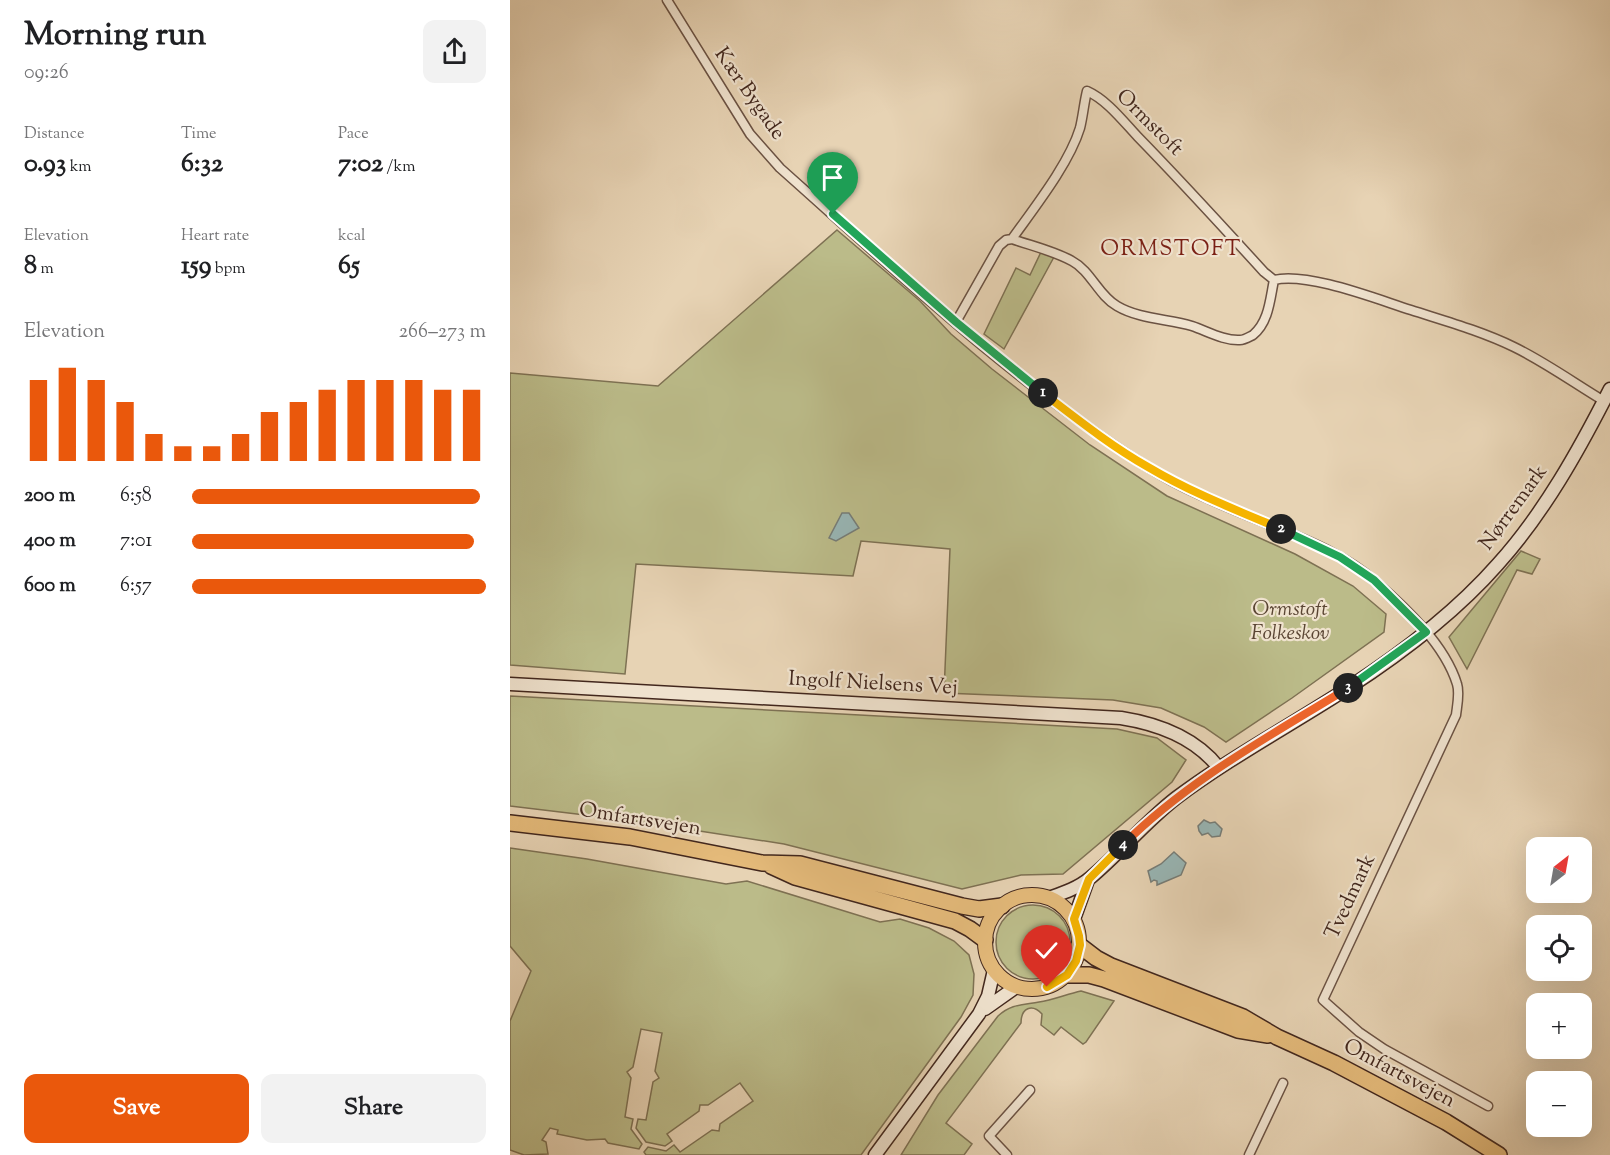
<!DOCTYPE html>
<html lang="en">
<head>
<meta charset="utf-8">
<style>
  body { margin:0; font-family:"Sorts Mill Goudy",serif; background:#f2f2f2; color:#202124; height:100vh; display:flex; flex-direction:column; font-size:22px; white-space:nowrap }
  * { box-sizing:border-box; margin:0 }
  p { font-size:20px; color:#757577 }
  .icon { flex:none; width:33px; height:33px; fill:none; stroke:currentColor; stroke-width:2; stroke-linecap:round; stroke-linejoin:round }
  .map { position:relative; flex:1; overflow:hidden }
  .panel { display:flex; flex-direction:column; background:#fff; width:510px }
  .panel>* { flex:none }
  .needle { width:39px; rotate:31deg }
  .controls { position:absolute; left:1016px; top:837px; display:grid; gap:12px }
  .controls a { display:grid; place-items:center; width:66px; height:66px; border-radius:12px; background:#fff; box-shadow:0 6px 24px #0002; font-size:30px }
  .pin { position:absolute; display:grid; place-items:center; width:51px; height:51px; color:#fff; margin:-62px -26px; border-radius:50% 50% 50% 0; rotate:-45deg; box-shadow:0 0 6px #0007 }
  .pin .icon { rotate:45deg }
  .km { position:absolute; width:30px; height:30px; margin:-15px; border-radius:50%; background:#222; color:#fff; font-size:16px; line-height:30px; text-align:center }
  .round { display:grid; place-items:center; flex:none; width:63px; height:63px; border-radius:12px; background:#f2f2f2 }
  .head { display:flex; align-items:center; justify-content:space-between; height:102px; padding:0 24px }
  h1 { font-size:33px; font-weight:700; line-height:45px }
  .figures { display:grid; grid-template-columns:repeat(3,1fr); gap:9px; height:102px; padding:6px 24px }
  .figures div { display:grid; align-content:center }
  .figures b { font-size:26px; font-weight:700 }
  .figures small { font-size:16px; font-weight:400 }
  .figures p { font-size:16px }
  .chart { height:168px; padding:12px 24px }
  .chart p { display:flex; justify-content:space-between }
  .chart svg { width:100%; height:108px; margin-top:6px; stroke:#ea580c; stroke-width:6 }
  .cta { display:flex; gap:12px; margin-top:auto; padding:12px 24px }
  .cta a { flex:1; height:69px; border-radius:12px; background:#ea580c; color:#fff; font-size:24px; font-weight:700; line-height:69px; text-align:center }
  .cta a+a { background:#f2f2f2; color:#202124 }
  ul { padding:0 24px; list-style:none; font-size:20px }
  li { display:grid; grid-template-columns:96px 72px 1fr; align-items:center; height:45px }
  li i { height:15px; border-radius:8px; background:#ea580c }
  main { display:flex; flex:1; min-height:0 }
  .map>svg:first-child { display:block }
  .green { fill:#bbbb89; stroke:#7e7153; stroke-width:1.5 }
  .water { fill:#98b6b5; stroke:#767d78; stroke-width:1.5 }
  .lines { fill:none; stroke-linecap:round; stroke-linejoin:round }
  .street-casing { stroke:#6b5243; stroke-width:11 }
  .secondary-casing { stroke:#42271d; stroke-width:15 }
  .primary-casing { stroke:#42271d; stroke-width:16 }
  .highway-casing { stroke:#42271d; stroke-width:18 }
  .street { stroke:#efe2ce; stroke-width:8 }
  .secondary { stroke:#efe2ce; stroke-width:12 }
  .primary { stroke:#e4ba7a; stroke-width:14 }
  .highway { stroke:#e4ba7a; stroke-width:15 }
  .split-1-casing { stroke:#fff; stroke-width:12 }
  .split-2-casing { stroke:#fff; stroke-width:12 }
  .split-3-casing { stroke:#fff; stroke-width:12 }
  .split-4-casing { stroke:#fff; stroke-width:12 }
  .split-5-casing { stroke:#fff; stroke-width:12 }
  .split-1 { stroke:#22a559; stroke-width:8 }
  .split-2 { stroke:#f5b400; stroke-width:8 }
  .split-3 { stroke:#22a559; stroke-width:8 }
  .split-4 { stroke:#f0652b; stroke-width:8 }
  .split-5 { stroke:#f5b400; stroke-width:8 }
  .labels { text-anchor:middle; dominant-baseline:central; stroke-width:4.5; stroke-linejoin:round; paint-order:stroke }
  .street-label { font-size:21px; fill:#42271d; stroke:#efe2ce }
  .park-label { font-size:21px; font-style:italic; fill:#5a4533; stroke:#efe2ce }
  .neighbourhood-label { font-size:22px; letter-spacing:1.5px; fill:#7a1f14; stroke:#efe2ce }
</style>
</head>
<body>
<main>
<section class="panel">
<div class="head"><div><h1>Morning run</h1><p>09:26</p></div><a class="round"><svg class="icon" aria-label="share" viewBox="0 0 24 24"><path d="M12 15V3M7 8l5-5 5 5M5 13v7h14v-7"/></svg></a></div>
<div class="figures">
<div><p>Distance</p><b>0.93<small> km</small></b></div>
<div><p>Time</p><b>6:32</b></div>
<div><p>Pace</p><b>7:02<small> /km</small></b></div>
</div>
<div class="figures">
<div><p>Elevation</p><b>8<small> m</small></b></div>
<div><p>Heart rate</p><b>159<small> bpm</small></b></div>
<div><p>kcal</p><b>65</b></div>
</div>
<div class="chart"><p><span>Elevation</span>266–273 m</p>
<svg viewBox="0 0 160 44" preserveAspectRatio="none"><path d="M5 44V11M15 44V6M25 44V11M35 44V20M45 44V33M55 44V38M65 44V38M75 44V33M85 44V24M95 44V20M105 44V15M115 44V11M125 44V11M135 44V11M145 44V15M155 44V15"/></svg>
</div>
<ul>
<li><b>200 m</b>6:58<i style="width:98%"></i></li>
<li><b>400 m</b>7:01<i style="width:96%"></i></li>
<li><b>600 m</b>6:57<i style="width:100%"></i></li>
</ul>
<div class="cta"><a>Save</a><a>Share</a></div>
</section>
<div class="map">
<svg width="1100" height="1155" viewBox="0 0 1100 1155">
  <rect width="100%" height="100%" fill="#e7d3b4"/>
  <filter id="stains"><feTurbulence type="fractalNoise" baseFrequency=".00333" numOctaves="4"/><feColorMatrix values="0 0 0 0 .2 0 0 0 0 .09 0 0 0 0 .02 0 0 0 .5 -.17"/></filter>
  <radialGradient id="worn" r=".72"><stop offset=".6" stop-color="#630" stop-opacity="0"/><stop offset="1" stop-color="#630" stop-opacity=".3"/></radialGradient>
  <path class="green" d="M327,230L410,301L441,334L482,369L580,445L657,496L785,554L843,586L876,614L874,632L782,698L716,742L694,727L651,708L603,700L434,693L440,549L351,541L343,576L126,564L115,674L0,665V373L148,386Z
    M531,252L544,257L494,349L474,334L506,268L520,275Z
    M1011,551L1030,559L1022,574L1007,570L957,669L939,637Z
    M0,696L607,729L647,738L676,760L662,782L553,874L511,875L452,889L274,844L125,821L0,806Z
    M0,848L77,859L216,884L237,881L370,922L390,919L419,928L444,941L459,955L464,974L463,995L451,1017L351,1155H136L134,1152L138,1147L156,1151L164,1145L170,1152L202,1130L209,1131L210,1124L243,1101L230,1083L198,1105H190L189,1111L157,1134L162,1141L155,1146L136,1142L126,1128L128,1119L136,1120L143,1082L149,1078L145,1071L152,1033L131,1029L123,1067L117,1072L121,1078L115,1117L123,1119L121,1129L132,1144L129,1149L98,1143L95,1139L77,1140L47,1134L48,1130L40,1128L32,1140L36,1142L38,1154L14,1155L0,1150V1021L21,971L0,946Z
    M486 942a37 37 0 1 1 74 0a37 37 0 1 1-74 0Z
    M571,991L604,1001L576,1042L573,1044L551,1027L544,1035L531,1025L532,1014C522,1003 511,1008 511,1023L436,1123L462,1144L454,1155H391L428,1095L488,1016C501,1004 512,1005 529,1002C543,1000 557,994 571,991Z"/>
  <path class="water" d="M332,513H339L349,528L326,541L319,538Z
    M694,820L700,823L705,822L712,829L710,836L702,837L698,833L692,835L689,831L688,826Z
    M664,852L676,863L671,875L647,885V881L644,880L641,882L638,871L651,864Z"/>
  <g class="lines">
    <g class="street-casing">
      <path id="street" d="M157,0L240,134L270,168C387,272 503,382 636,466C674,490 717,507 758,524C795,539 836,555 866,582C896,608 935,645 947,684C950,693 947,706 946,715L813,1000L849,1032L874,1049L978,1106
        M502,239C524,208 559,164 570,128C573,116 574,103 577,91C597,100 613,121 628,137C671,181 713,227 754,272L764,280
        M446,322L489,246L496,240L502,239C522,246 544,251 562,261C581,271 588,295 607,306C629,319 658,319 682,326C697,331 714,341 730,340C734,340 739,337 743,335C759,322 760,299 764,280C798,272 866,299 901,310C935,321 971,331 1004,347C1035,362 1064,383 1094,401
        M497,1155L479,1136L520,1090
        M739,1155L773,1083"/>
    </g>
    <g class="secondary-casing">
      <path id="secondary" d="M0,684L611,718C649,724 685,737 709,768
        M539,898C553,893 568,888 580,878C610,853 635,822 666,798C721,757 781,725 838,688C892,653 945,613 988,564C1034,513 1069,450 1100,389
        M564,919L578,880
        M475,1009L506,987
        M365,1155L469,1014L478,996L484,970"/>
    </g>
    <g class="primary-casing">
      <path id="primary" d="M475 942a47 47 0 1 1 94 0a47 47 0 1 1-94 0Z"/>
    </g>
    <g class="highway-casing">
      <path id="highway" d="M0,823L120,837L252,863L290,864L452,906L469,909L492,906
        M261,866L285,877L445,921L460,929L475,940
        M569,945L586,958L601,966L733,1017L767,1037L824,1063L936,1122L989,1155
        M557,975H579L594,979L728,1030L758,1035"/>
    </g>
    <use href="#street" class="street"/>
    <use href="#secondary" class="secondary"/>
    <use href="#primary" class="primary"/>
    <use href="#highway" class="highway"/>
  </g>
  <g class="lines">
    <g class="split-1-casing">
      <path id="split-1" d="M323,214L446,322L533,393"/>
    </g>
    <g class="split-2-casing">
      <path id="split-2" d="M533,393C567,419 601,446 638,467C680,492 726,510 771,529"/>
    </g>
    <g class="split-3-casing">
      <path id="split-3" d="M771,529L830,557L864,580L916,632L838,688"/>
    </g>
    <g class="split-4-casing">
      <path id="split-4" d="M613,845C678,780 760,736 838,688"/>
    </g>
    <g class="split-5-casing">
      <path id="split-5" d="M537,987L557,975L566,961L570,945L569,936L564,919L579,879L613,845"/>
    </g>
    <use href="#split-1" class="split-1"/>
    <use href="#split-2" class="split-2"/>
    <use href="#split-3" class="split-3"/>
    <use href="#split-4" class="split-4"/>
    <use href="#split-5" class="split-5"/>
  </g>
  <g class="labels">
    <g class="street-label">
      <text transform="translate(239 94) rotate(55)">Kær Bygade</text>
      <text transform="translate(639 123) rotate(45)">Ormstoft</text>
      <text transform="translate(1004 508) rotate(-54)">Nørremark</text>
      <text transform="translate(363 684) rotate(3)">Ingolf Nielsens Vej</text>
      <text transform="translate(130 820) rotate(9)">Omfartsvejen</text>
      <text transform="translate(841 897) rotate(-65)">Tvedmark</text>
      <text transform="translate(889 1074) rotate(28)">Omfartsvejen</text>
    </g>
    <g class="park-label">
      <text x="780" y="610">Ormstoft<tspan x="780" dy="24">Folkeskov</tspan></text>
    </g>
    <g class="neighbourhood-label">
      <text x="661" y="250">ORMSTOFT</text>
    </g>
  </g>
  <rect width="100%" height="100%" filter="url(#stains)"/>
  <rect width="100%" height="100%" fill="url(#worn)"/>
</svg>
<div class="controls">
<a><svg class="needle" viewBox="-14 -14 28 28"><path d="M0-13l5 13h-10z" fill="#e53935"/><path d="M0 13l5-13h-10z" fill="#757577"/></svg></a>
<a><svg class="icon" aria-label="locate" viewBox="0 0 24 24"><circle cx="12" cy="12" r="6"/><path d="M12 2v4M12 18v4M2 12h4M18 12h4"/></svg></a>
<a>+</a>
<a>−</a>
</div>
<div class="pin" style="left:323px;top:214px;background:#1e9e55"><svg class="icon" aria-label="arrive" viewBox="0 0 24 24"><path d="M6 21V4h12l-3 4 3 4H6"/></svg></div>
<div class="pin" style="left:537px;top:987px;background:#d93025"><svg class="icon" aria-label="check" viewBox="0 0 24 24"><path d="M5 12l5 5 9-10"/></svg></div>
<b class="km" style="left:533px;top:393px">1</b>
<b class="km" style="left:771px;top:529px">2</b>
<b class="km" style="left:838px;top:688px">3</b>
<b class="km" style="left:613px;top:845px">4</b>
</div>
</main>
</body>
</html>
